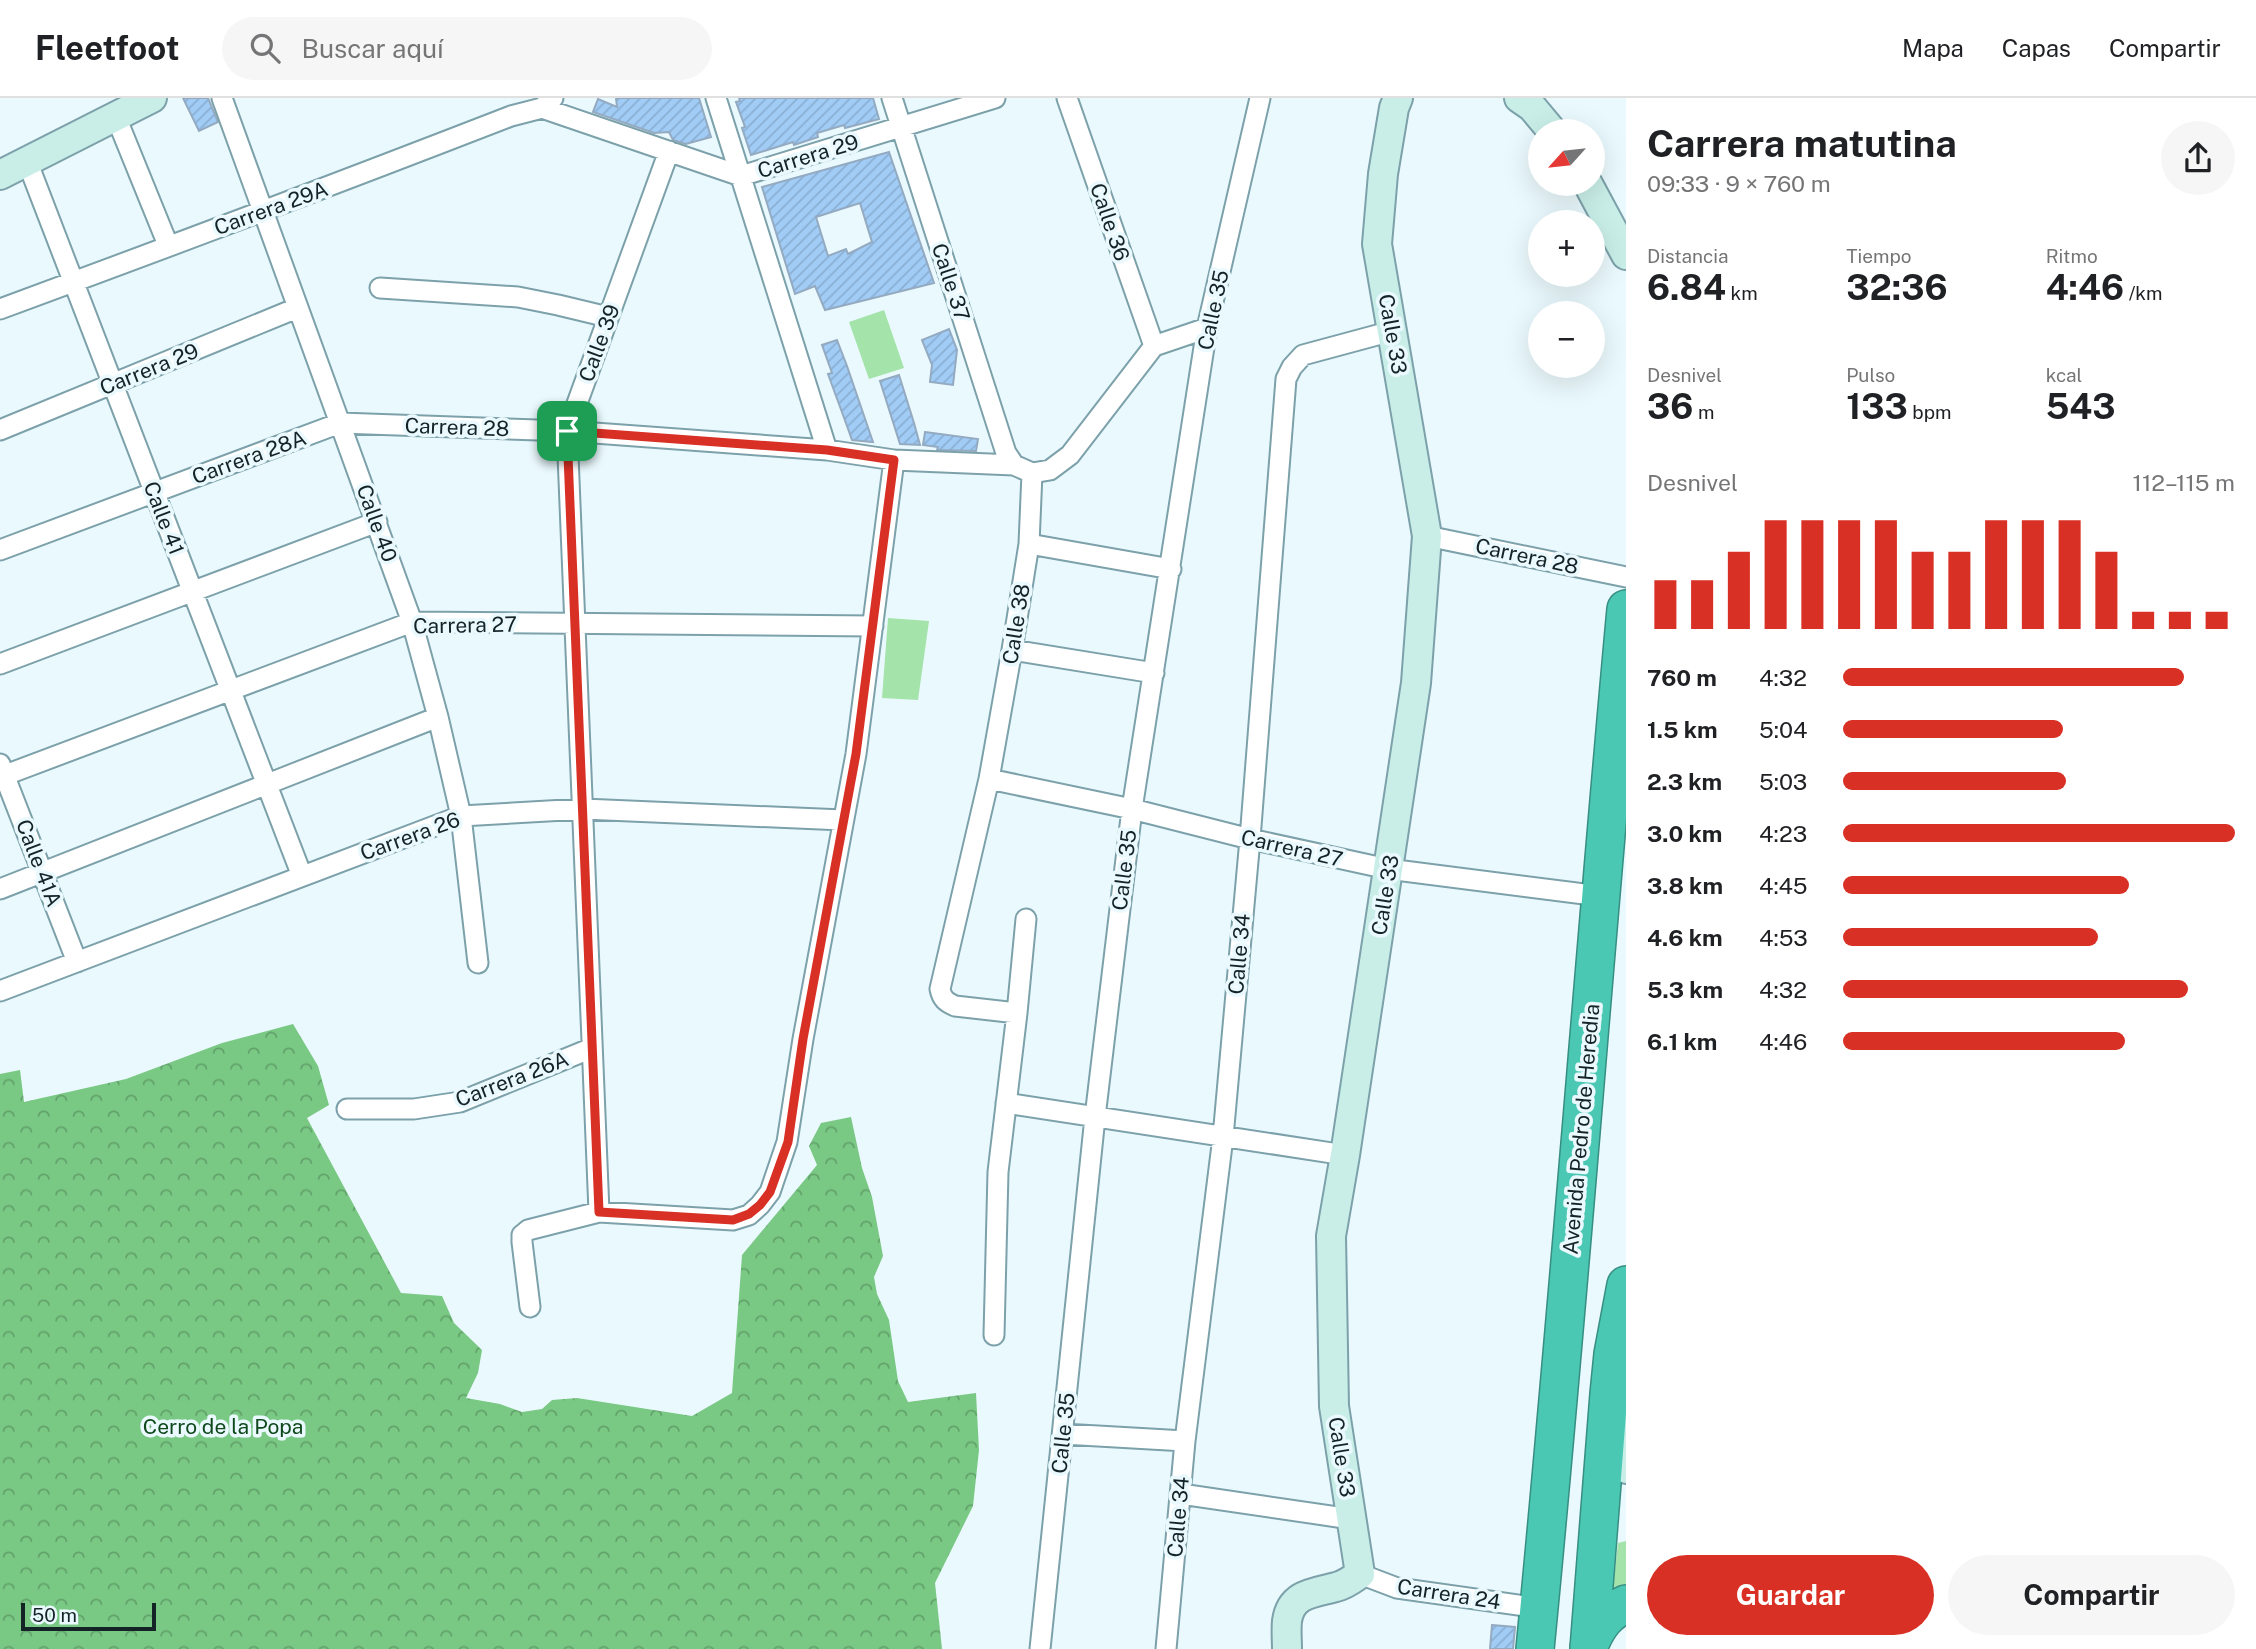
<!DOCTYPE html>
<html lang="es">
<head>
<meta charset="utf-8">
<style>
  body { margin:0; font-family:"Public Sans",sans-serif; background:#f6f6f6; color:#202124; height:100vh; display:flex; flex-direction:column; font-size:26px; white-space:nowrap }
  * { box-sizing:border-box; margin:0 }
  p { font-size:23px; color:#757577 }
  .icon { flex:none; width:38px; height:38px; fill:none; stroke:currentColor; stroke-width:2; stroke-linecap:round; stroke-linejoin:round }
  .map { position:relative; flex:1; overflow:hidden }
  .side { display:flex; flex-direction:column; background:#fff; width:630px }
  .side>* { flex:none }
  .needle { width:46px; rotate:243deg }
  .controls { position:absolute; left:1528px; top:21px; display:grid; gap:14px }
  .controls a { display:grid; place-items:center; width:77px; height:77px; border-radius:50%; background:#fff; box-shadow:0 7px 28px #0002; font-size:35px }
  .scale { position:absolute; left:21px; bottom:18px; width:135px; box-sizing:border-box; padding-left:7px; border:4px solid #142326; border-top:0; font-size:19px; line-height:24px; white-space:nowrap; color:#142326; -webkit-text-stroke:5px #eaf9fd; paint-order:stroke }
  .pin { position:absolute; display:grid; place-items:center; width:60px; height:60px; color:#fff; margin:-30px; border-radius:14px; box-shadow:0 4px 10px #0006 }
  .round { display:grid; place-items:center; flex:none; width:74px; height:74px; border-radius:37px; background:#f6f6f6 }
  .summary { display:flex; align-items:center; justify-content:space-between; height:119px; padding:0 21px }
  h1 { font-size:38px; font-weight:700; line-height:52px }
  .figures { display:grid; grid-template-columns:repeat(3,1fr); gap:10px; height:119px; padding:7px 21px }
  .figures div { display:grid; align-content:center }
  .figures b { font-size:35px; font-weight:700 }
  .figures small { font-size:19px; font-weight:400 }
  .figures p { font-size:19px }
  .chart { height:196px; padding:14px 21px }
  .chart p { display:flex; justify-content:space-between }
  .chart svg { width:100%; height:126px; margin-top:7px; stroke:#d93025; stroke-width:6 }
  .primary-button { display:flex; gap:14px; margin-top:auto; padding:14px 21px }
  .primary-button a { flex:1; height:80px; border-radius:42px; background:#d93025; color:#fff; font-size:28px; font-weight:700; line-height:80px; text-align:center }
  .primary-button a+a { background:#f6f6f6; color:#202124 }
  ul { padding:0 21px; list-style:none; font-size:23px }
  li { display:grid; grid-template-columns:112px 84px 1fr; align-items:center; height:52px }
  li i { height:18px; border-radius:9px; background:#d93025 }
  header { display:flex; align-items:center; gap:42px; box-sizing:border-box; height:98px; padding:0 35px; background:#fff; border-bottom:2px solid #e0e0e0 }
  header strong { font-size:33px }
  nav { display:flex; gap:38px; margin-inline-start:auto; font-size:24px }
  .search { width:490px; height:63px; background:#f6f6f6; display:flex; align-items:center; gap:18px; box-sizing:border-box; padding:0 24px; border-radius:38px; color:#757577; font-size:26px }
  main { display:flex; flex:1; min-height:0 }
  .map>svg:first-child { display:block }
  .forest { fill:url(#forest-crowns) }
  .green { fill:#a4e3aa }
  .building { fill:url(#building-hatch); stroke:#93aac1; stroke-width:2; fill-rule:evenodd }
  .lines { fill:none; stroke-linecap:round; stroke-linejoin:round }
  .street-casing { stroke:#7ca1aa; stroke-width:23 }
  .secondary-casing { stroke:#7ca1aa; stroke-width:32 }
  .highway-casing { stroke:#378e82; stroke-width:40 }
  .street { stroke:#fff; stroke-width:19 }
  .secondary { stroke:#c9eee8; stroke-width:28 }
  .highway { stroke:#4ac8b4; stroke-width:37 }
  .route-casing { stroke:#fff; stroke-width:14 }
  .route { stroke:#d93025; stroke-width:9 }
  .labels { text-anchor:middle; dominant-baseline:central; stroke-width:7; stroke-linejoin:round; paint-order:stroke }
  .street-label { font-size:21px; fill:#142326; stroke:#eaf9fd }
  .park-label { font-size:21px; fill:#0e481b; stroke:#eaf9fd }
</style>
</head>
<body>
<header>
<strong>Fleetfoot</strong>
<div class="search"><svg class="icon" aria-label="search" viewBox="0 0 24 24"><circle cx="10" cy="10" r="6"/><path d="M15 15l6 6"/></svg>Buscar aquí</div>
<nav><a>Mapa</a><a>Capas</a><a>Compartir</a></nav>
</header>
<main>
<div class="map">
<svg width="1626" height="1551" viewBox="0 0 1626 1551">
  <defs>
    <pattern id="forest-crowns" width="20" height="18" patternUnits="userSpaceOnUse" patternTransform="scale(1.75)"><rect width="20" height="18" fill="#79c883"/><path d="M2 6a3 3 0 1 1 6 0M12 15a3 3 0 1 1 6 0" fill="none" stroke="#62a26b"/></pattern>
    <pattern id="building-hatch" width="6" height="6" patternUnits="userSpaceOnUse" patternTransform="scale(1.75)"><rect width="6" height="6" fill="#a1ccf6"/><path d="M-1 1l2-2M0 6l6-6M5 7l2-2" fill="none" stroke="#8aafd3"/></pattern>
  </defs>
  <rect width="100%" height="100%" fill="#eaf9fd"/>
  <path class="forest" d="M293,926L318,968L329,1007L307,1020L401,1195L442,1198L454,1225L482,1252L478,1275L466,1300L500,1306L522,1314L542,1311L552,1302L577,1300L692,1318L732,1295L742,1157L817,1067L809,1048L821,1025L851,1019L862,1070L872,1099L883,1158L874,1179L877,1196L889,1222L898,1283L908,1304L976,1295L979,1352L973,1408L935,1485L942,1551H0V976L20,972L24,1004L126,981L222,945Z"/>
  <path class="green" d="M884,212L904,270L869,281L849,224Z
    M888,520L929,523L918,602L882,600Z
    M1626,1443V1487L1613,1490L1618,1445Z"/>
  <path class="building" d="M183,0H208L218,24L199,33Z
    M616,0H699L711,39L686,46L673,42L669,34L654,35L593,14L598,1L617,9Z
    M739,0H873L879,21L845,30L844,27L817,35L818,39L794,47L793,44L751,57L742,30L745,29L736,4L740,3Z
    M889,54L934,185L825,212L815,188L795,196L762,89ZM860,105L872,144L848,156L846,151L828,158L816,119Z
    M949,231L957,252L953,287L930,284L932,267L922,242Z
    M837,242L847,268L873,344L852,342L847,328L828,276L832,275L822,247Z
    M899,277L914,325L920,347L900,346L880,283Z
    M925,334L978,341L976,353L937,352L938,349L923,347Z
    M1492,1527L1515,1529L1513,1551H1490Z"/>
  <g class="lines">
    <g class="street-casing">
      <path id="street" d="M222,0L412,524L438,619L461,718L478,865
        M716,0L827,352
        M892,0L1006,355L1014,367
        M1067,0L1154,248
        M542,10L741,78L995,0
        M116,19L168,147
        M27,63L302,778
        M380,190L518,199L558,207L608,219
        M0,211C171,148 341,84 511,18L542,10L553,0
        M0,332L297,210
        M1032,375L1050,372L1070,357L1154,248L1207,230
        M1427,438L1626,479
        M1029,446L1171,471
        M0,452L340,325L567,333L827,352L894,362L1014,367L1032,375
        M1012,552L1154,575
        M0,566L377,424
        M0,666L77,864
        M0,679L412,524L873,528
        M989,681L1132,711L1250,741L1388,771L1600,798
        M0,791L438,619
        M0,893L461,718L583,711L843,722
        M1017,915L955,908C946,904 942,901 940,891L989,681L1012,552L1029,446L1032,375
        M1006,1005L1345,1057
        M347,1011H414L460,1004L592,950
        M599,1114L567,333L669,53
        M530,1209L522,1144V1137L528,1132L599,1114L733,1122L749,1117L760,1107L770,1094L787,1044L803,941L856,656L894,362
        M994,1237L998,1074L1017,915L1026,821
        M1063,1336L1185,1343
        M1181,1396L1351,1421
        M1360,1476L1397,1490L1539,1510
        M1040,1551L1095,1019L1132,711L1207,230L1260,0
        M1166,1551L1185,1343L1223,1039L1250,741L1286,281L1292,269L1303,257L1392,233"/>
    </g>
    <g class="secondary-casing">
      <path id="secondary" d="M1519,0L1532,9L1552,33
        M0,77L152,0
        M1588,86L1626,157
        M1614,1319L1626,1371
        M1287,1551C1287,1542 1286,1532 1287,1523C1291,1495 1314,1495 1336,1489C1345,1487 1353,1481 1360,1476L1334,1308L1331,1138L1345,1057L1416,585L1427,438L1377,146L1383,76L1394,10L1398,0"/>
    </g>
    <g class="highway-casing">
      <path id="highway" d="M1589,1548C1597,1528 1607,1514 1626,1506
        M1535,1551C1569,1205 1594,857 1626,511
        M1589,1551L1609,1296L1613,1256L1626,1187"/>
    </g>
    <use href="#street" class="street"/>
    <use href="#secondary" class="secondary"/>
    <use href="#highway" class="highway"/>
  </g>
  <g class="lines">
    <g class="route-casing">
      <path id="route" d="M567,333L827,352L894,362L856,656L803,941L788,1044L770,1094L760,1107L749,1116L733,1122L599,1114Z"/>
    </g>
    <use href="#route" class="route"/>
  </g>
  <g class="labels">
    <g class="street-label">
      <text transform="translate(808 58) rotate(-17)">Carrera 29</text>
      <text transform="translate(271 110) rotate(-20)">Carrera 29A</text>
      <text transform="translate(1110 124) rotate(71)">Calle 36</text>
      <text transform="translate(951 184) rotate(72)">Calle 37</text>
      <text transform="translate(1213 212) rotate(-78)">Calle 35</text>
      <text transform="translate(1393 236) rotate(80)">Calle 33</text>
      <text transform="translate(599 245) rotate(-70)">Calle 39</text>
      <text transform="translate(149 271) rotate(-22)">Carrera 29</text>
      <text transform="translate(457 329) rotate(2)">Carrera 28</text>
      <text transform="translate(249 359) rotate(-20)">Carrera 28A</text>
      <text transform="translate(164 420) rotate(69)">Calle 41</text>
      <text transform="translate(377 425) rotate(70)">Calle 40</text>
      <text transform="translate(1527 458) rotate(12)">Carrera 28</text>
      <text transform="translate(1016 526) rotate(-81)">Calle 38</text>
      <text transform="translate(465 527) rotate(-1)">Carrera 27</text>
      <text transform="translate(410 738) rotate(-20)">Carrera 26</text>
      <text transform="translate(1292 750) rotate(13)">Carrera 27</text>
      <text transform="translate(39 765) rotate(69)">Calle 41A</text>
      <text transform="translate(1124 772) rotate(-83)">Calle 35</text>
      <text transform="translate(1385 797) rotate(-81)">Calle 33</text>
      <text transform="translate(1239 856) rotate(-85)">Calle 34</text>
      <text transform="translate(512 981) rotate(-21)">Carrera 26A</text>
      <text transform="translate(1581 1031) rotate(-85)">Avenida Pedro de Heredia</text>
      <text transform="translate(1063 1335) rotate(-84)">Calle 35</text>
      <text transform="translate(1342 1359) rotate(81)">Calle 33</text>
      <text transform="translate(1178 1419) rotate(-85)">Calle 34</text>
      <text transform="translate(1449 1496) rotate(9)">Carrera 24</text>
    </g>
    <g class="park-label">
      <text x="223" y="1328">Cerro de la Popa</text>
    </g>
  </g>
</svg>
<div class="controls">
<a><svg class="needle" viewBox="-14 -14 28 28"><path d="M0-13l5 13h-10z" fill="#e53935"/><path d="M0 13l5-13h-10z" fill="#757577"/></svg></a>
<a>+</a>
<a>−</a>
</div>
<div class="scale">50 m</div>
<div class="pin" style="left:567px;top:333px;background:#1e9e55"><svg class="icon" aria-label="arrive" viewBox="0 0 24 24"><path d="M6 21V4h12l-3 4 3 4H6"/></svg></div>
</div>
<section class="side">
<div class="summary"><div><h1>Carrera matutina</h1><p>09:33 · 9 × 760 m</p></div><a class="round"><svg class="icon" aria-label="share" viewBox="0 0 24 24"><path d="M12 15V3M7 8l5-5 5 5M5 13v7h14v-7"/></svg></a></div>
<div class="figures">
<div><p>Distancia</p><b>6.84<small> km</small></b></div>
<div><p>Tiempo</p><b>32:36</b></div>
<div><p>Ritmo</p><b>4:46<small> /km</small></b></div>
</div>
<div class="figures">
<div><p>Desnivel</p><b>36<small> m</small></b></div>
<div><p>Pulso</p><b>133<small> bpm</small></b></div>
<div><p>kcal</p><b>543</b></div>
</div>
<div class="chart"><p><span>Desnivel</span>112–115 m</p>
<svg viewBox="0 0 160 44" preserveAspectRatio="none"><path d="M5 44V27M15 44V27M25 44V17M35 44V6M45 44V6M55 44V6M65 44V6M75 44V17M85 44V17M95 44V6M105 44V6M115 44V6M125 44V17M135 44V38M145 44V38M155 44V38"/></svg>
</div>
<ul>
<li><b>760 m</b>4:32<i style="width:87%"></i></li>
<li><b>1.5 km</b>5:04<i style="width:56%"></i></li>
<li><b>2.3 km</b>5:03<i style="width:57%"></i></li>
<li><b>3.0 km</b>4:23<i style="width:100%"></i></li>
<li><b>3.8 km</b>4:45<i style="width:73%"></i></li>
<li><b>4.6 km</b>4:53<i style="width:65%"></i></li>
<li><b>5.3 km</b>4:32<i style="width:88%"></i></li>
<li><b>6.1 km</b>4:46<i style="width:72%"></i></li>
</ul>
<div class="primary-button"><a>Guardar</a><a>Compartir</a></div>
</section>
</main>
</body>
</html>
